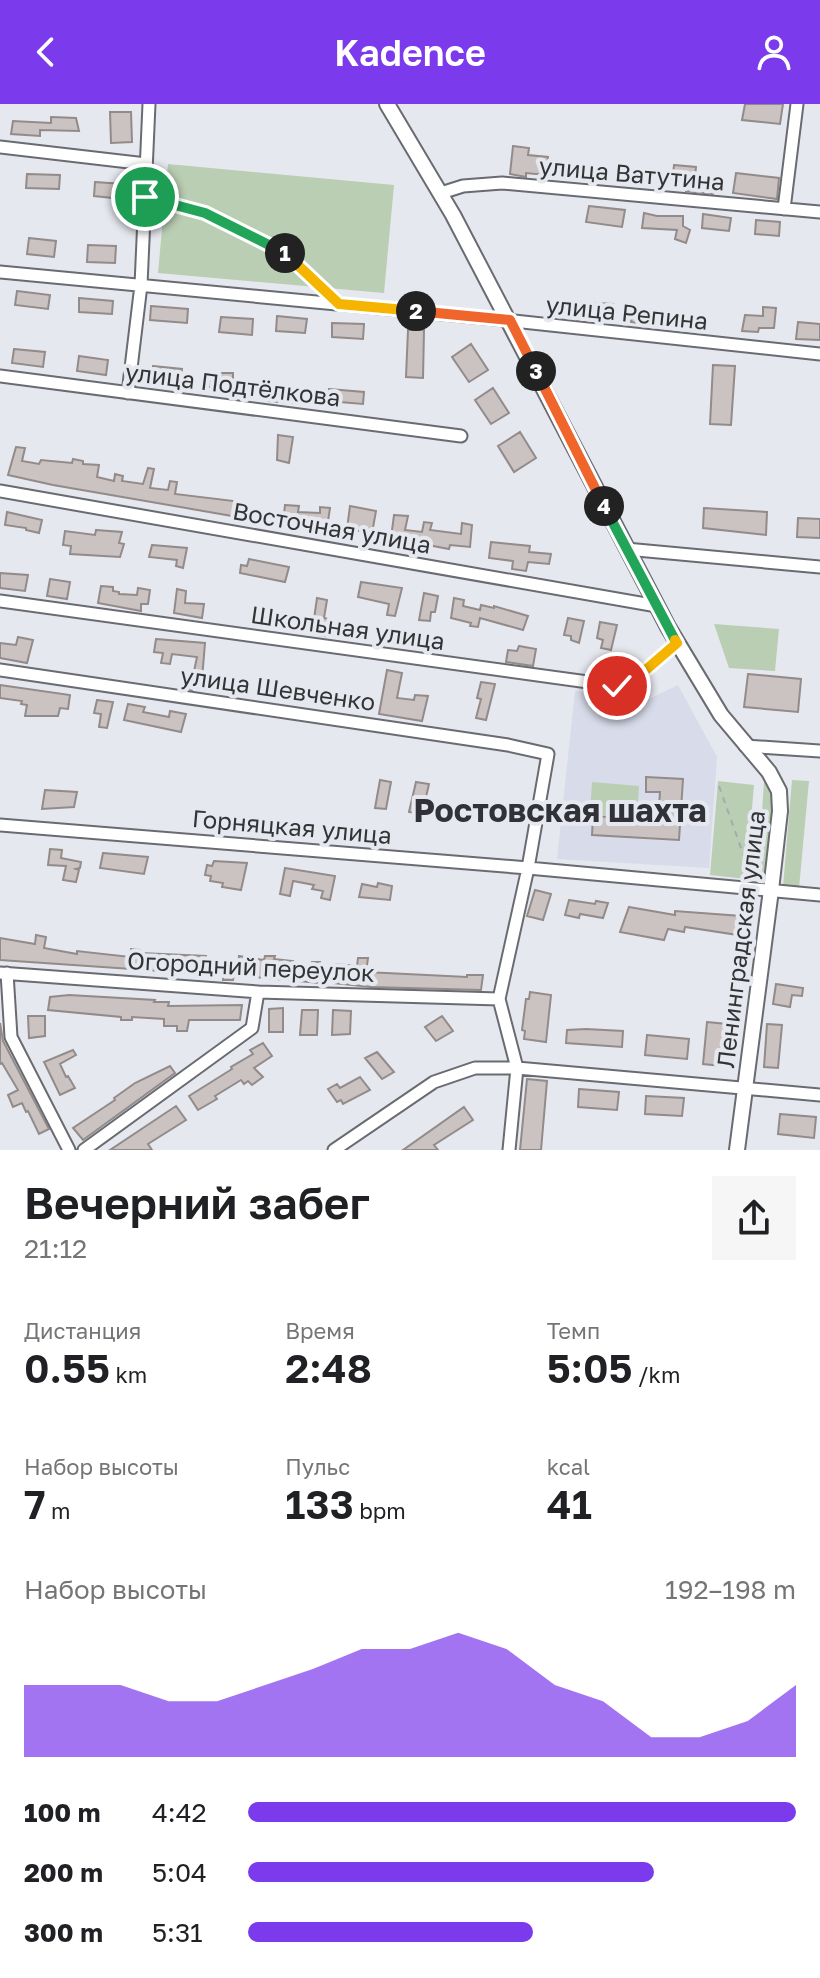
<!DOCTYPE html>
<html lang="ru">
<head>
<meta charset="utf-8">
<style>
  body { margin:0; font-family:"Golos Text",sans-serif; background:#f6f6f6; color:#202124; height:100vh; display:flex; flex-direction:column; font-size:30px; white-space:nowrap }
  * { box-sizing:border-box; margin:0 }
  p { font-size:26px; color:#757577 }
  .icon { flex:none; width:44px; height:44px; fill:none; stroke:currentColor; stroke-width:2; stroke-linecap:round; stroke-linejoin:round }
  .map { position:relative; height:1046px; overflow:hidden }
  .details { display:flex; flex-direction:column; background:#fff; flex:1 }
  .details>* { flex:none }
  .pin { position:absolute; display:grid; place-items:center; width:68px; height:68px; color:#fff; margin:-34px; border:4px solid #fff; border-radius:50%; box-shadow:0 2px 8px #0007 }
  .km { position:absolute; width:40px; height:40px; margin:-20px; border-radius:50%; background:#222; color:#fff; font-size:22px; line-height:40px; text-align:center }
  .round { display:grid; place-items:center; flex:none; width:84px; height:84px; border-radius:0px; background:#f6f6f6 }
  .head { display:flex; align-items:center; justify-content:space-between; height:136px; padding:0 24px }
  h1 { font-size:44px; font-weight:600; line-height:60px }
  .figures { display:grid; grid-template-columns:repeat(3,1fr); gap:12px; height:136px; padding:8px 24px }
  .figures div { display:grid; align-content:center }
  .figures b { font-size:40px; font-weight:600 }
  .figures small { font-size:22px; font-weight:400 }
  .figures p { font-size:22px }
  .chart { height:224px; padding:16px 24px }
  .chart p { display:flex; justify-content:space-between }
  .chart svg { width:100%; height:144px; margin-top:8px; fill:#7c3aed; opacity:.7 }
  ul { padding:0 24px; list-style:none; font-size:26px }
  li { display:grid; grid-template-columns:128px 96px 1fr; align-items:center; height:60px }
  li i { height:20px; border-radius:10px; background:#7c3aed }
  header { display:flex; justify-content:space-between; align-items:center; height:104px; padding:0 24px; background:#7c3aed; color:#fff; font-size:36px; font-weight:600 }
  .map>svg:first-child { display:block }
  .built { fill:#d8dbe9 }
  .green { fill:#baceb3 }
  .building { fill:#cbc3c1; stroke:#928b89; stroke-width:2 }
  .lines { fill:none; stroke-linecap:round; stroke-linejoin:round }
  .street-casing { stroke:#696b71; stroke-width:15 }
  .secondary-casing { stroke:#696b71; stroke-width:18 }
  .path { stroke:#a7a9ae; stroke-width:2; stroke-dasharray:6 6; stroke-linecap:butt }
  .street { stroke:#fff; stroke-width:11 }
  .secondary { stroke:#fff; stroke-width:14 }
  .split-1-casing { stroke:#fff; stroke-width:16 }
  .split-2-casing { stroke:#fff; stroke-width:16 }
  .split-3-casing { stroke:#fff; stroke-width:16 }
  .split-4-casing { stroke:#fff; stroke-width:16 }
  .split-5-casing { stroke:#fff; stroke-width:16 }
  .split-6-casing { stroke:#fff; stroke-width:16 }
  .split-1 { stroke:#22a559; stroke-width:10 }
  .split-2 { stroke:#f5b400; stroke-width:10 }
  .split-3 { stroke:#f0652b; stroke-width:10 }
  .split-4 { stroke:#f0652b; stroke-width:10 }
  .split-5 { stroke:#22a559; stroke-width:10 }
  .split-6 { stroke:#f5b400; stroke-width:10 }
  .labels { text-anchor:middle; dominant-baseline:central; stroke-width:8; stroke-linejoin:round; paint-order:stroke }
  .street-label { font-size:24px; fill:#333436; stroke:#e6e8ef }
  .district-label { font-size:32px; font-weight:bold; fill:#313237; stroke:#e6e8ef }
</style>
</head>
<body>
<header><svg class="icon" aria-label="back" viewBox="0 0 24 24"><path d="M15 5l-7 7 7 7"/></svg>Kadence<svg class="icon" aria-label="person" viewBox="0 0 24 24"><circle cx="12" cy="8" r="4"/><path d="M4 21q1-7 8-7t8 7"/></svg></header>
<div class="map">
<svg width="820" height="1046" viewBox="0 0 820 1046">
  <rect width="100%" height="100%" fill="#e6e8ef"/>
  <path class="built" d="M678,581L717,653L709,764L557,755L575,587L649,595Z"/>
  <path class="green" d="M168,60L394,81L384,189L158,169Z
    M714,520L779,525L775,567L729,564Z
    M792,676L809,677L799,784L783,783Z
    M718,677L754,681L746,775L710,771Z
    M764,677C784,705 772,742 769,774L758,773Z
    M592,678L639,682L637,713L590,710Z"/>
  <path class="building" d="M745,0H783L780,20L742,16Z
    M110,8H131L132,38L111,39Z
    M51,13L76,14L79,27L40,26V32L11,30L13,17L51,19Z
    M513,42L529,44L528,51L548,53L546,71L526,69V73L510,70Z
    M674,61L696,63L695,72L715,73L713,90L686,87L687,80L672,79Z
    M736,69L779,74L777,95L733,89Z
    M27,70L60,71L59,85L26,84Z
    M95,78L123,80L122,95L94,92Z
    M589,102L625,106L622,123L586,118Z
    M644,109L657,112H683V122L690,126L686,139L675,135L677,126L642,124Z
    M703,110L731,114L729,127L702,124Z
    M756,116L780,118L779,132L755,130Z
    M29,134L56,137L54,153L27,150Z
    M88,141L116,142L115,159L87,158Z
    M17,187L50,191L48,205L15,201Z
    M79,194L113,197L112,210L79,208Z
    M577,198L613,200L610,215L575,211Z
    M151,202L188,205L187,219L150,216Z
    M763,203L776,204L774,224H759L758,228L742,227L745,211L763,212Z
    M634,204L670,207L665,223L631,218Z
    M277,212L307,215L305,229L276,227Z
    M221,213L253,215L252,231L219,228Z
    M798,218L820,220V236L796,235Z
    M332,219L364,220L363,235L332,233Z
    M408,226H424L423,274L406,273Z
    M471,240L488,266L469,278L452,253Z
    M14,245L45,248L43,263L12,259Z
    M79,252L108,256L106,271L77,267Z
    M713,261L735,262L731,321L710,320Z
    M153,262L182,265L180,281L151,278Z
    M208,269H233V283H207Z
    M271,281L305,284L304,300L269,297Z
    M493,284L509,309L491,320L475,296Z
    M329,285L364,288L363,300L328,297Z
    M520,328L536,354L514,368L498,342Z
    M278,331L293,333L289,359L277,356Z
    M16,343L25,344L22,357L39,360L41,356L72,359L73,355L83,357V360L99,361L97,373L114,377L115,370L123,372L122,377L143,380L148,364L154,365L150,384L168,386L170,377L177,378L175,390L242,398L238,413L53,381L8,371Z
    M285,401L299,402L298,408L320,409V403L330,404L327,424L283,419Z
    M350,402L376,407L372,429L347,425Z
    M704,404L767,408L766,431L703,424Z
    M7,408L42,416L39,429L26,426V424L5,421Z
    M394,411L408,412L405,426L422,428L424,418L432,419L430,426L461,430L462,419L472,421L470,443L450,441L449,445L391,434Z
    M798,414L820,415V434L797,433Z
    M96,426L122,428L119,439L124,440L120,453L70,450L71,442L63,441L65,427L95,431Z
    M491,438L530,442L529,448L551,450L549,460L528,458L526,467L512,465L513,457L489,454Z
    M152,441L187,444L183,464L176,462L177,456L149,453Z
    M249,455L289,463L285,478L240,469L241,461L247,462Z
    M0,469L28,471L25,487L0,484Z
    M50,475L70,478L67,495L47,492Z
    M361,478L402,484L395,512L387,511L389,500L358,493Z
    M101,482L113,483V487L119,488V490L137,491L138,484L150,486L148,500H141V507L98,499Z
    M177,485L186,487L185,499L204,500L202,514L174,509Z
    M424,489L438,492L435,508H431L430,517L419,516Z
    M317,494L327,496L324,514L328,515L325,532L308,529L310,515H314Z
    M454,494L464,496L463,502L480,506L481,501L494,504V502L528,512L523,526L480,514L478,523L470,522L471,519L451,514Z
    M568,514L584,517L579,539L571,536V532L564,531Z
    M600,518L617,521L611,546L601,544L603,536L597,534Z
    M18,533L33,536L27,559L0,554V539L16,541Z
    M156,535L205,539L202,575L195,574L192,586L183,584L186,571L193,572L197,553L172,550L170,560L161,559L163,549L154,548Z
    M519,542L536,545L533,562L506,558L508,546L517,547Z
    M387,566L402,569L397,594L414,596L415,591L428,592L422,617L379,610Z
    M748,570L801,575L798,608L744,603Z
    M481,578L495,580L486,616L476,614L481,595L477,594Z
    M0,581L70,591L68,605L60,604L58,612H25L27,601L21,600L22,597L0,594Z
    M97,596L113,598L107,624L99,623L101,610L94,609Z
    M128,600L145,603L143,608L169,613L170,607L186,610L181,628L124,616Z
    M646,673L683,675L679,736L592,731L593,712L658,716L660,688H646Z
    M380,676L391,678L386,705L375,704Z
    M416,678L429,680L422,710L409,708Z
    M45,686L77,688L74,703L42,705Z
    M50,745L62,746L61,754L81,758L80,764L76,765L79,766L76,778L63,776L66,762L48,761Z
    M103,749L148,753L144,770L100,764Z
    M214,757L247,759L241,786L222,783L223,779L210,777L211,772L205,771L207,761L212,762Z
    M285,764L335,772L330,796L321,794L323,787L312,785L314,781L293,777L290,792L280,790Z
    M378,779L392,782L390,796L359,793L362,780L377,783Z
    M535,786L551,790L543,816L527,812Z
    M569,796L595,800L596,797L608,799L603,814L580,810L579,814L565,811Z
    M629,803L675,811V807L741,812L738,831L685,823L684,828L668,825L664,836L620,828Z
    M36,831L46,833L44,844L77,850V847L130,853L131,845L140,846V849L206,852L204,870L0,856V834L35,840Z
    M239,852L264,856L265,852H275L274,855L293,857L292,860L311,863L312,858H320L319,879L234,871L233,876H223L225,862L238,863Z
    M358,854H368L366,868L467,873V871H483L481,886L371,883L334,879L335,860L357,862Z
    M776,880L803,884L802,892L792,891L790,903L773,900Z
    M530,888L551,891L546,938L524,935L525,927L522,926L526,895H529Z
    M69,891L155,896L154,898H169L168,902L242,901L240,916H189L187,927H177V922H164V915L132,913V916H121V913L48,906L50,893Z
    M283,904V928H269V905Z
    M302,906H318L317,931H300Z
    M333,906L351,907L350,930L332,931Z
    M28,912H45V932L29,934Z
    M442,912L453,927L436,937L425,923Z
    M707,918L727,920L722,962L703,960Z
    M0,919L3,937L49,1025L39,1030L28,1007L26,1008L22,999L13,1003L8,991L18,986L2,959L0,960Z
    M767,920L782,921L778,964L764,963Z
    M586,925L623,927L622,943L566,939L567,926Z
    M647,931L689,935L687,955L645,951Z
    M263,939L272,952L254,964L263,973L252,981L248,977L244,980L241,976L215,992L217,995L198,1006L189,992L232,965L231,963L253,950L250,946Z
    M73,946L76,951L60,960L66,973L68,972L75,984L60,991L44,958Z
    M377,948L394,968L382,975L365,954Z
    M170,962L175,969L83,1036L73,1024L115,996L114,994L135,979Z
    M360,973L370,986L343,1000L341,996L337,998L328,985L337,980L340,984Z
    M527,975L547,977L541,1046H520Z
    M579,985L619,988L617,1006L578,1003Z
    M646,992L684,994L682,1012L645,1010Z
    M176,1002L186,1016L148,1040L152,1046H110Z
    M464,1003L473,1016L434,1041L438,1046H403Z
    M780,1010L816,1013L814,1034L778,1030Z"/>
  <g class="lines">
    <g class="street-casing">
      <path id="street" d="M0,43L146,60
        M441,89L463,82L502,79L820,108
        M784,105L797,0
        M0,168L495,215L820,250
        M0,272L461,332
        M128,289L141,181L149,0
        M0,387L657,502
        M626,445L820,463
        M0,497L617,582L641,570L677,539
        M0,566L508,641L548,650L528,764L499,895L517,964L509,1046
        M745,642L820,647
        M0,721L528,764L820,791
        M0,869L258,888L499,895
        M7,869L11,933L69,1046
        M84,1046L252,924L258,888
        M334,1046L434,978L475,964H517L820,991"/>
    </g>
    <g class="secondary-casing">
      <path id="secondary" d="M387,0L453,111L668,523L721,611L769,668L779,687L780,707L771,786L737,1046"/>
    </g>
    <path class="path" d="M157,97L205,109L287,150L325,186
      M719,682L752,775"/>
    <use href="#street" class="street"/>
    <use href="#secondary" class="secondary"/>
  </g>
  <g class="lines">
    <g class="split-1-casing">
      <path id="split-1" d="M145,93L205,109L285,149"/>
    </g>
    <g class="split-2-casing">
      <path id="split-2" d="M285,149L339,200L416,207"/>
    </g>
    <g class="split-3-casing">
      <path id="split-3" d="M416,207L510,216L536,267"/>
    </g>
    <g class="split-4-casing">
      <path id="split-4" d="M536,267L604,402"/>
    </g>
    <g class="split-5-casing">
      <path id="split-5" d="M604,402L675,536"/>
    </g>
    <g class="split-6-casing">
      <path id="split-6" d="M617,582L641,570L677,539L675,536"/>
    </g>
    <use href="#split-1" class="split-1"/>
    <use href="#split-2" class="split-2"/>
    <use href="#split-3" class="split-3"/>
    <use href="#split-4" class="split-4"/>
    <use href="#split-5" class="split-5"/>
    <use href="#split-6" class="split-6"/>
  </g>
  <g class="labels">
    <g class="street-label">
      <text transform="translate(632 69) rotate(5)">улица Ватутина</text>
      <text transform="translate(627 208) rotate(6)">улица Репина</text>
      <text transform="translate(233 280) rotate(7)">улица Подтёлкова</text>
      <text transform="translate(332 423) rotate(10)">Восточная улица</text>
      <text transform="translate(348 523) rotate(8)">Школьная улица</text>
      <text transform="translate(278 584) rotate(8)">улица Шевченко</text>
      <text transform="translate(292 722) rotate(5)">Горняцкая улица</text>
      <text transform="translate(740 835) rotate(-83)">Ленинградская улица</text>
      <text transform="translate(251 862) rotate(3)">Огородний переулок</text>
    </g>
    <g class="district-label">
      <text x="560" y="706">Ростовская шахта</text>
    </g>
  </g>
</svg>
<div class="pin" style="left:145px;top:93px;background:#1e9e55"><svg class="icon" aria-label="arrive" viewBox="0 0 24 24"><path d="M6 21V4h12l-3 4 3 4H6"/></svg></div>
<div class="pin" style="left:617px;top:582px;background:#d93025"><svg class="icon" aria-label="check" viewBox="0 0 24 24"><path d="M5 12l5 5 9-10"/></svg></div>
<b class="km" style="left:285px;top:149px">1</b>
<b class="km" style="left:416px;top:207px">2</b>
<b class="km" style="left:536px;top:267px">3</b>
<b class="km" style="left:604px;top:402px">4</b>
</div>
<section class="details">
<div class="head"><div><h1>Вечерний забег</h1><p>21:12</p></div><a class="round"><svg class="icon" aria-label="share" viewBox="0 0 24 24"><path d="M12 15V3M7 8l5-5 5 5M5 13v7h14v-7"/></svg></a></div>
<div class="figures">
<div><p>Дистанция</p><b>0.55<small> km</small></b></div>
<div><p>Время</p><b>2:48</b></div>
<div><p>Темп</p><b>5:05<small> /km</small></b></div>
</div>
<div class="figures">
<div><p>Набор высоты</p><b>7<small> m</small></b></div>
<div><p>Пульс</p><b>133<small> bpm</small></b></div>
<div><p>kcal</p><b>41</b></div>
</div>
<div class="chart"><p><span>Набор высоты</span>192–198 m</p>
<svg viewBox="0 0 160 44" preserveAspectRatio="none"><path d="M0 44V22L10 22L20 22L30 27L40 27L50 22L60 17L70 11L80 11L90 6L100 11L110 22L120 27L130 38L140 38L150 33L160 22V44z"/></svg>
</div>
<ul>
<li><b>100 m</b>4:42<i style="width:100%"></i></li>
<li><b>200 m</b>5:04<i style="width:74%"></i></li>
<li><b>300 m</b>5:31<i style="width:52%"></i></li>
</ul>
</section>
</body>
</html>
